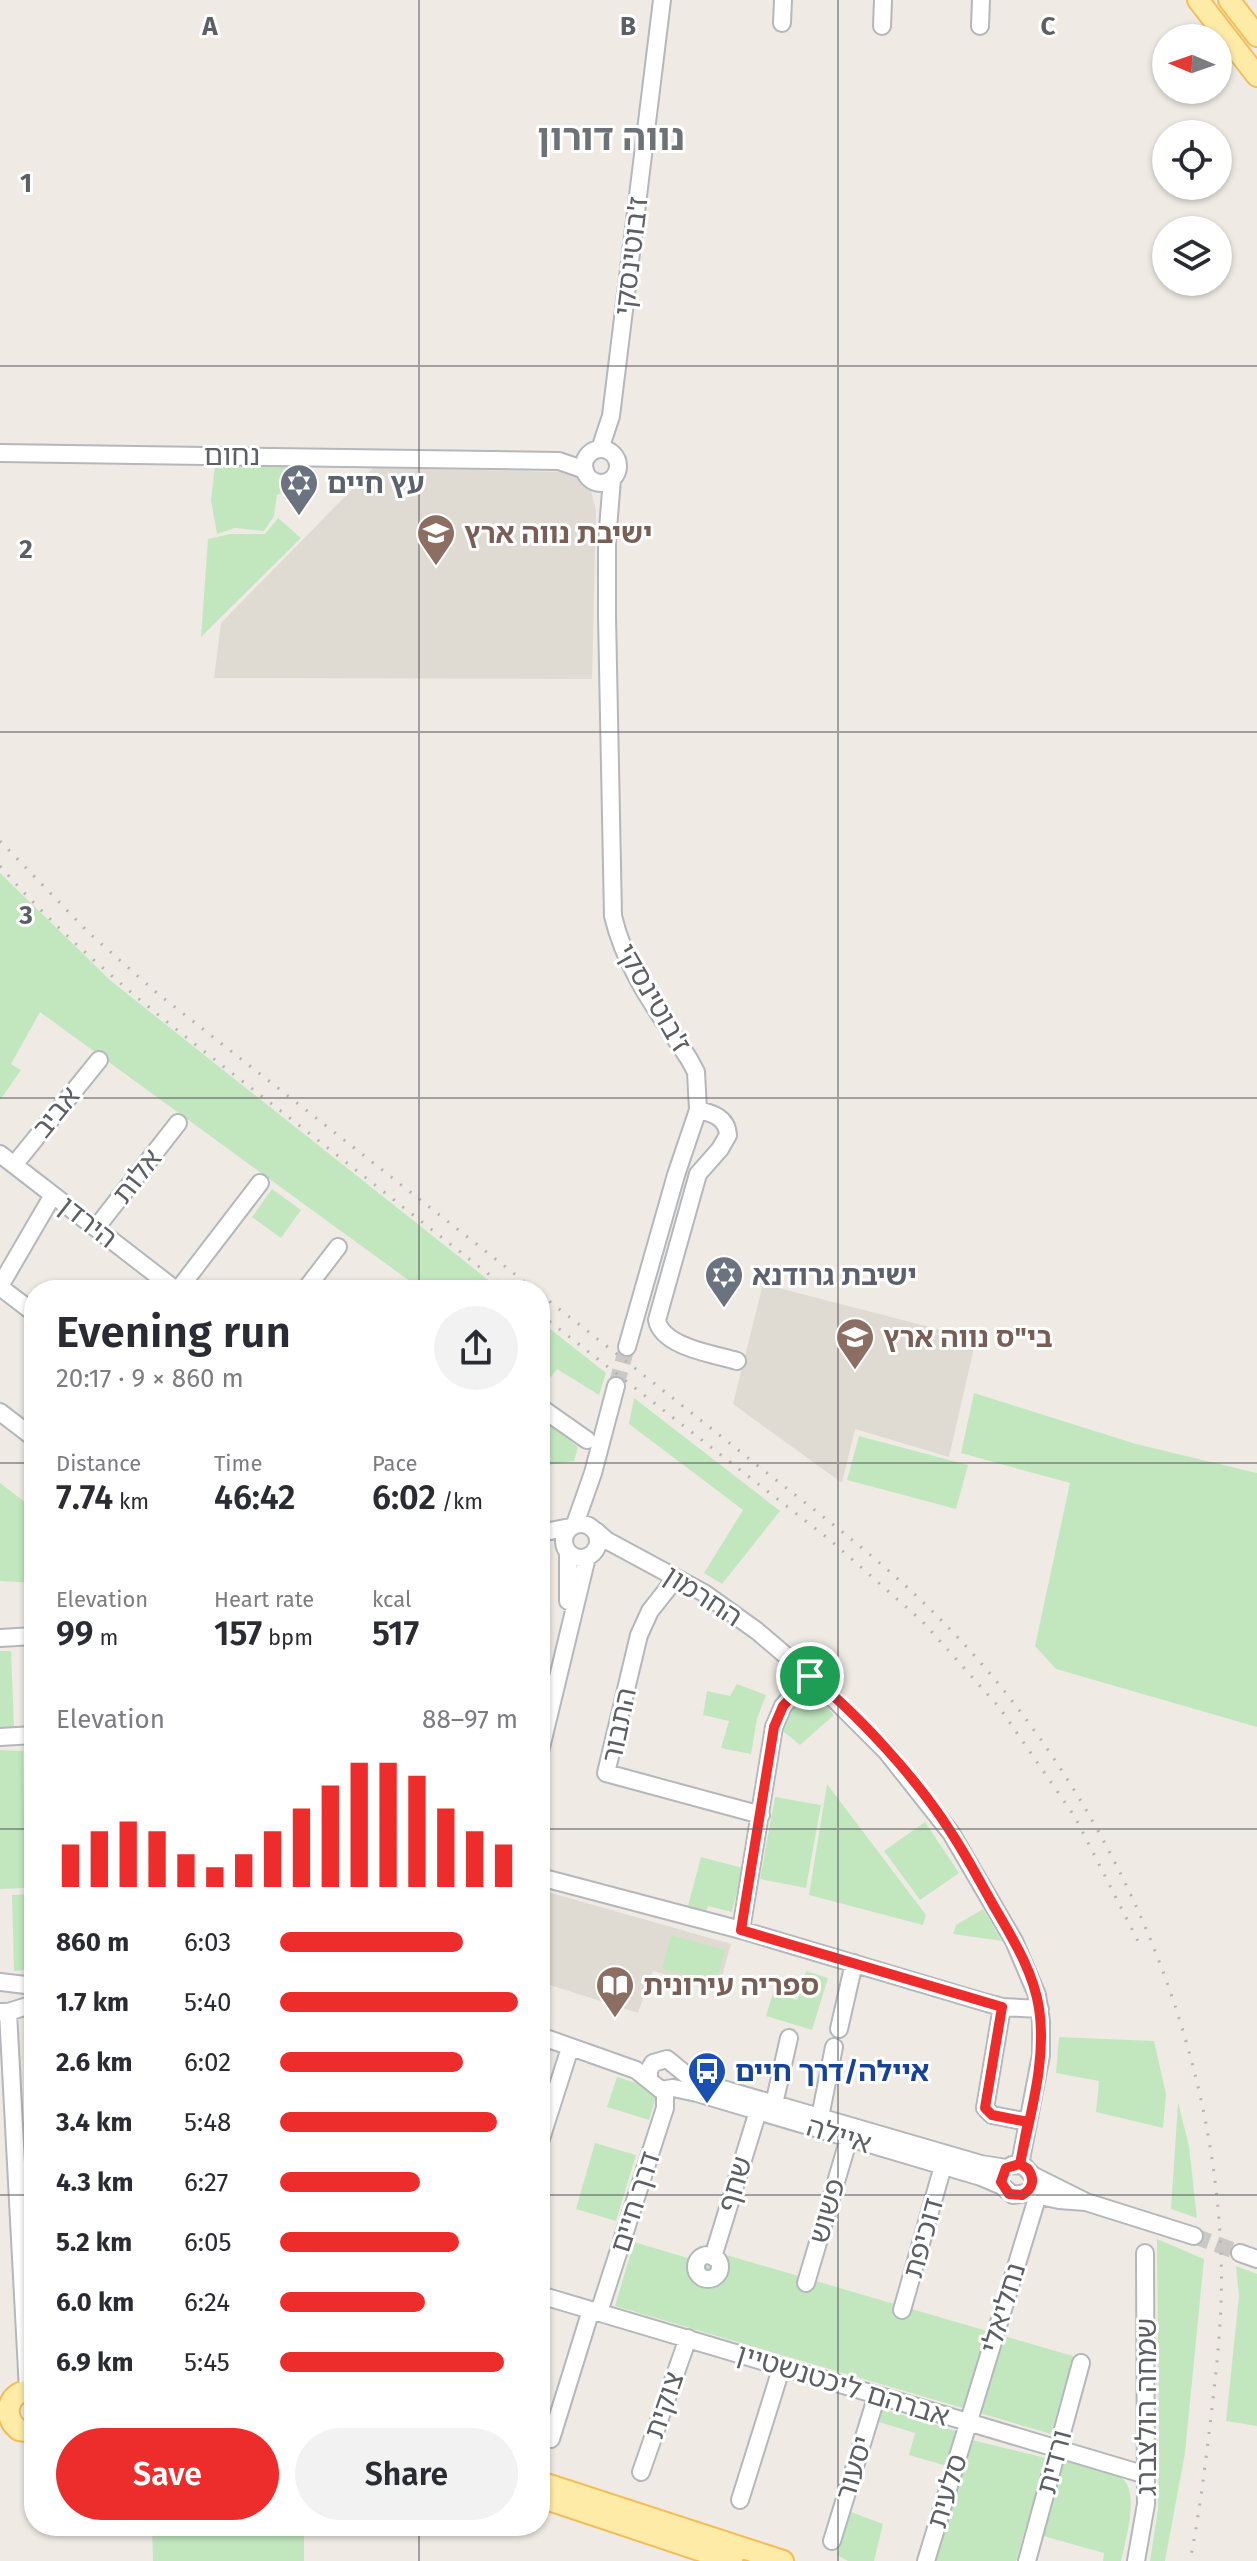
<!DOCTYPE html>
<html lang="en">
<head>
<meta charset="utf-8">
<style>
  body { margin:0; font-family:"Fira Sans","Noto Sans Hebrew",sans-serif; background:#f2f2f3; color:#2b2b33; height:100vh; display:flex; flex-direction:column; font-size:30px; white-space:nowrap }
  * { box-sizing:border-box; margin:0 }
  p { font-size:26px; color:#7c7c81 }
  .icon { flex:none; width:44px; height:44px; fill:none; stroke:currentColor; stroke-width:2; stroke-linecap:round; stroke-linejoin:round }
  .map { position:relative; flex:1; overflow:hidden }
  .drawer { position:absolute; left:24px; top:1280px; width:526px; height:1256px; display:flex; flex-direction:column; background:#fff; border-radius:32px; box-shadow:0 2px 6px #0004 }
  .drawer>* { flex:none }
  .needle { width:52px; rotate:272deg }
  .controls { position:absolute; left:1152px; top:24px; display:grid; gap:16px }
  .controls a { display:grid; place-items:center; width:80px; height:80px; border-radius:50%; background:#fff; box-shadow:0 2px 6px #0004; font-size:40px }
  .pin { position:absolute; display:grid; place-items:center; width:68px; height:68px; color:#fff; margin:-34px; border:4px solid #fff; border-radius:50%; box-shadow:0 2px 8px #0007 }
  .round { display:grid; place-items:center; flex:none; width:84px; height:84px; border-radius:42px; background:#f2f2f3 }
  .overview { display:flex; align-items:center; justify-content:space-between; height:136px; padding:0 32px }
  h1 { font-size:44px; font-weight:600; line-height:60px }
  .stats { display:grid; grid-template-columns:repeat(3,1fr); gap:12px; height:136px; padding:8px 32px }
  .stats div { display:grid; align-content:center }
  .stats b { font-size:34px; font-weight:600 }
  .stats small { font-size:22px; font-weight:400 }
  .stats p { font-size:22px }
  .chart { height:224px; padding:16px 32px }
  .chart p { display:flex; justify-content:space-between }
  .chart svg { width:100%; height:144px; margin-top:8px; stroke:#ec2d2c; stroke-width:6 }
  .action { display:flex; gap:16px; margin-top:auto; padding:16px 32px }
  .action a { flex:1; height:92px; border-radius:48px; background:#ec2d2c; color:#fff; font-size:32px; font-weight:600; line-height:92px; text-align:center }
  .action a+a { background:#f2f2f3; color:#2b2b33 }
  ul { padding:0 32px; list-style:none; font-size:26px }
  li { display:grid; grid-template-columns:128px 96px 1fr; align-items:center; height:60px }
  li i { height:20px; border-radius:10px; background:#ec2d2c }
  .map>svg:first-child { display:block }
  .education { fill:#dfdad2 }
  .green { fill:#c2e7bf }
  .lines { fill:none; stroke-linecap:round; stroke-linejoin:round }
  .minor-tunnel { stroke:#cac8c4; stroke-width:16; stroke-dasharray:16 8; stroke-linecap:butt }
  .minor-casing { stroke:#b4b7bb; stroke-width:20 }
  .major-casing { stroke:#f4bd57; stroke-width:24 }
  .minor { stroke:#fff; stroke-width:16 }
  .major { stroke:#ffeba8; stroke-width:20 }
  .rail { stroke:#b3b4b5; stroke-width:3; stroke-dasharray:2 10; stroke-linecap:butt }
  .route-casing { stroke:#fff; stroke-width:16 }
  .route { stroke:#ec2d2c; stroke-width:10 }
  .grid { fill:none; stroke:#5c6065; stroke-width:2; stroke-opacity:0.55 }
  .labels { text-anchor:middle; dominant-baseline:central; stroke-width:6; stroke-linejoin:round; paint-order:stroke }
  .street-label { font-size:28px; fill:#5c6065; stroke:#fff }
  .worship-label { font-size:28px; font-weight:bold; fill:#5b616d; stroke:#fff; text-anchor:start }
  .education-label { font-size:28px; font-weight:bold; fill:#785e54; stroke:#fff; text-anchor:start }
  .transit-label { font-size:28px; font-weight:bold; fill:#164399; stroke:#fff; text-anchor:start }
  .district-label { font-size:36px; font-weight:bold; fill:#6d7277; stroke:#fff }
  .grid-label { font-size:26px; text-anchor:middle; font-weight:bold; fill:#5c6065; stroke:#fff; stroke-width:6; stroke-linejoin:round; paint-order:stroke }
</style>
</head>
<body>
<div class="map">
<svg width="1257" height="2561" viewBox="0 0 1257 2561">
  <rect width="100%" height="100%" fill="#efebe4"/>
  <path class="education" d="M373,468L574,472L588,480L596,510L592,679L214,678L221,623Z
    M763,1284L976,1339L949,1457L855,1429L842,1483L733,1404Z
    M26,1788H34V1888L32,1889Z
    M544,1891L731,1944L718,1990L653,1971L638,2013L550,1985L540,2016V1905Z"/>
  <path class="green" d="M305,465L304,483L277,495L274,516L264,531L235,528L217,534L211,500L215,466Z
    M278,518L301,538L201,637L208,539L230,534H265Z
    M0,873L111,981L501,1290H422L40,1012L11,1064L21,1070L0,1100Z
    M272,1189L301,1210L281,1238L252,1217Z
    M540,1321L606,1373L599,1395L557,1369L548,1381L540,1376Z
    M974,1393L1136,1444L1257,1473V1727L1056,1669L1035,1646L1070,1483L961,1453Z
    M634,1398L780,1511L722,1584L704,1573L743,1510L629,1424Z
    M540,1416L578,1447L574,1461L540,1466Z
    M859,1436L968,1465L956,1509L847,1480Z
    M0,1483L34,1509V1583L0,1581Z
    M0,1651H11L14,1728L0,1729Z
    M737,1684L766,1695L757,1719L751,1754L721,1748L729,1721L703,1715L707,1691L730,1696Z
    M805,1694L815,1695L834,1715L800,1745L783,1731L791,1709Z
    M0,1750L23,1751L25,1888L0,1889Z
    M827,1784L926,1915L923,1925L809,1895Z
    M775,1797L821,1805L806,1888L760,1879Z
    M925,1822L959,1873L920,1900L884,1851Z
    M701,1857L743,1868L732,1912L708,1906L706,1911L688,1906Z
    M34,1894V1969L14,1971L12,1895Z
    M983,1909L1002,1941L953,1934L956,1925Z
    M671,1935L725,1950L715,1984L662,1969Z
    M806,1971L828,1978L812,2030L766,2016L773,1993L797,2000Z
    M1059,2037L1154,2041L1166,2094L1163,2128L1096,2112L1099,2081L1056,2073Z
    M617,2077L658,2090L649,2120L607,2107Z
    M1178,2102L1189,2146L1197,2218L1171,2209Z
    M595,2143L636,2155L616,2221L576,2209Z
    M1157,2239L1204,2259L1185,2453L1165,2561H1150L1158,2509L1159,2453Z
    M634,2242L718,2267L723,2254L1073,2356L1051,2434L615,2306Z
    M1236,2266L1257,2274V2426L1226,2421L1239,2296Z
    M883,2409L956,2431L946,2466L909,2455L915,2433L879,2422Z
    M972,2440L1046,2458L1016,2561H933Z
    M1063,2460C1076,2464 1115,2470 1124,2480C1139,2496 1125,2542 1121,2561H1103L1104,2553L1043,2536Z
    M851,2512L883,2524L874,2561H848L837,2555Z
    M152,2526H304V2561H153Z"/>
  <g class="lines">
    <path class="minor-tunnel" d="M616,1386L627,1347
      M1194,2236L1240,2253"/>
    <g class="minor-casing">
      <path id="minor" d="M782,23L783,0
        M882,26L883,0
        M980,26L981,0
        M600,449L611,416L662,0
        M584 466a17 17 0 1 1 34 0a17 17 0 1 1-34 0Z
        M0,453L559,461L585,470
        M612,479L607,541V616L613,916C626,971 659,1013 689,1059L696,1072L698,1110L676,1175L627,1347
        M698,1110C713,1113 727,1118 728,1135L720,1149L698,1174L657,1320C662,1347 714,1354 737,1361
        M0,1154L176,1290
        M14,1165L99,1060
        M96,1228L178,1123
        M0,1286L53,1195
        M0,1287L34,1313
        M178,1290L260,1183
        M305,1290L338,1247
        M540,1407L587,1440
        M0,1412L34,1438
        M564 1541a17 17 0 1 1 34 0a17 17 0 1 1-34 0Z
        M575,1524L593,1473L616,1386
        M596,1531L606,1540L704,1593L757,1631L817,1682L886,1751L951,1833L1014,1941L1037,1995L1041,2021V2055L1020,2164
        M540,1533L570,1527
        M676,1578L650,1611L639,1635L606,1773L761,1815
        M568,1601V1552
        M0,1638L34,1636
        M0,1737L34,1735
        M540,1752L587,1557
        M540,1877L741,1930L987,2003L1002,2007L1040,2009
        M741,1930L774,1727L783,1706L810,1676
        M0,1982L34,1986
        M1002,2007L985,2108L992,2115L1028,2122
        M0,2012H8L34,2004
        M8,2012L28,2390
        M839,2029L854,1963
        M540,2036L636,2070L661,2090L673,2088L697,2093L981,2177L1002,2186L1013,2195L1026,2193L1059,2200L1086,2202
        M649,2079V2070L653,2063L667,2059L689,2077L702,2083L981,2164L1006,2168
        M774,2104L789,2038
        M820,2117L834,2047
        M540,2142L570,2048
        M1012,2165L1024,2166L1032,2175L1086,2202L1194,2236
        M1240,2253L1257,2259
        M696 2267a12 12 0 1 1 24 0a12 12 0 1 1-24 0Z
        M713,2257L758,2111
        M806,2283L849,2138
        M540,2295L1146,2475
        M902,2310L943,2166
        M599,2312L665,2108V2091
        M551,2439L591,2310
        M641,2472L688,2338
        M740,2500L782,2366
        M832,2541L877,2395
        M926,2561L1038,2195
        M1027,2561L1081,2363
        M1136,2561L1146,2504L1145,2253"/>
    </g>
    <g class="major-casing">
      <path id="major" d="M1198,0L1257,76
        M1229,0L1257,36
        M34,2391C9,2388 0,2416 19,2430L34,2432
        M540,2482L783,2561
        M540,2497L732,2561"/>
    </g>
    <use href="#minor" class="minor"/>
    <use href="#major" class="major"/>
    <path class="rail" d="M0,841L89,933L157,993L535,1290
      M0,866C75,952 165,1021 255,1091C340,1157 424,1224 509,1290
      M540,1294C613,1351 686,1408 758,1466C817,1512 876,1556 930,1609C1098,1773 1213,2019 1221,2255C1223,2306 1218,2357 1212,2408C1206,2459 1200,2511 1190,2561
      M540,1314L830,1540L922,1621L999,1707L1075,1817L1142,1949"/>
  </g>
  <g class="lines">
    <g class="route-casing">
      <path id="route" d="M810,1676C859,1715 919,1781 952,1834C967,1857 979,1880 992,1903C1011,1936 1033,1970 1039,2008C1047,2060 1030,2114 1020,2164L1028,2169C1035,2179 1033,2189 1022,2195L1009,2194L1001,2182L1006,2168L1020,2164L1028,2122L992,2115L985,2108L1002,2007L741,1930L774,1727L783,1706L810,1676"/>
    </g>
    <use href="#route" class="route"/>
  </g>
  <path class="grid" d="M419,0V1290M838,0V2561M0,366H1257M0,732H1257M0,1098H1257M0,1463H34M540,1463H1257M0,1829H34M540,1829H1257M0,2195H34M540,2195H1257M419,2526V2561"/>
  <defs>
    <g id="synagogue-pin" transform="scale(2)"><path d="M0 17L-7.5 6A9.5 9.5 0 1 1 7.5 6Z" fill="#6b7280" stroke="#fff"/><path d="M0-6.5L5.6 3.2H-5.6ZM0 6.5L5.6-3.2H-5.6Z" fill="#fff"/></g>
    <g id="school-pin" transform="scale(2)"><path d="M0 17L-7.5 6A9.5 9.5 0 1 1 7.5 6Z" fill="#8d6e63" stroke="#fff"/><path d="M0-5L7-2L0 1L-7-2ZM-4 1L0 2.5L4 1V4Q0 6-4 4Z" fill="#fff"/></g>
    <g id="library-pin" transform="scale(2)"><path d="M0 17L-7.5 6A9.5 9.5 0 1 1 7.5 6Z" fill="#8d6e63" stroke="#fff"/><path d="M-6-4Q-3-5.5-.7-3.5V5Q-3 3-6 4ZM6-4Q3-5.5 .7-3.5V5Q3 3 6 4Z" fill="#fff"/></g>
    <g id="bus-pin" transform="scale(2)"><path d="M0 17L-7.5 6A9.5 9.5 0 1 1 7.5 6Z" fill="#1a4fb4" stroke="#fff"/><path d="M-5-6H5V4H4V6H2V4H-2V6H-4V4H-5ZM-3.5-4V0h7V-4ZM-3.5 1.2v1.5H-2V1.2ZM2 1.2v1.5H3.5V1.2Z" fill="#fff"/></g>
  </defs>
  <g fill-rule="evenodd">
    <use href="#synagogue-pin" x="299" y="483"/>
    <use href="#school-pin" x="436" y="533"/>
    <use href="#synagogue-pin" x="724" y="1275"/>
    <use href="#school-pin" x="855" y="1337"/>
    <use href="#library-pin" x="615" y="1985"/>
    <use href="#bus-pin" x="707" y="2071"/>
  </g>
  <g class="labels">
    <g class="street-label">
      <text transform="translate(631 256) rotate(-83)">ז'בוטינסקי</text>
      <text x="232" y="455">נחום</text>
      <text transform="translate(654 998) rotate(60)">ז'בוטינסקי</text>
      <text transform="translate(56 1112) rotate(-51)">אביב</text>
      <text transform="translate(137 1176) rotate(-52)">אלות</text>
      <text transform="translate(88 1222) rotate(38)">הירדן</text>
      <text transform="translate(703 1596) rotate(33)">החרמון</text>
      <text transform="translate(619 1725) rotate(-78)">התבור</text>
      <text transform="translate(839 2135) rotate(17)">איילה</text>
      <text transform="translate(735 2184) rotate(-73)">שחף</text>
      <text transform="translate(635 2202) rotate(-72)">דרך חיים</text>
      <text transform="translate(827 2211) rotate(-74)">פשוש</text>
      <text transform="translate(923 2238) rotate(-74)">דוכיפת</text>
      <text transform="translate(1003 2308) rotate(-73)">נחליאלי</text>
      <text transform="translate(843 2385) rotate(17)">אברהם ליכטנשטיין</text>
      <text transform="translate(664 2405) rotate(-71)">צוקית</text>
      <text transform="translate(1146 2407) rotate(-90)">שמחה הולצברג</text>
      <text transform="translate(1054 2462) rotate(-75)">ורדית</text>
      <text transform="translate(854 2468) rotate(-73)">יסעור</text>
      <text transform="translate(947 2491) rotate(-73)">סלעית</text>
    </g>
    <g class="worship-label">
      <text x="327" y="483">עץ חיים</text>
      <text x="752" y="1275">ישיבת גרודנא</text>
    </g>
    <g class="education-label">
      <text x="464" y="533">ישיבת נווה ארץ</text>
      <text x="883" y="1337">בי"ס נווה ארץ</text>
      <text x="643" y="1985">ספריה עירונית</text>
    </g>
    <g class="transit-label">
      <text x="735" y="2071">איילה/דרך חיים</text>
    </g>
    <g class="district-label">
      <text x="611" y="138">נווה דורון</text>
    </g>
  </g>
  <g class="grid-label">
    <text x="210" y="35">A</text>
    <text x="628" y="35">B</text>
    <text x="1048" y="35">C</text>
    <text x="26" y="192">1</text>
    <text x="26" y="558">2</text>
    <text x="26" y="924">3</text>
  </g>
</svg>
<div class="controls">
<a><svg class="needle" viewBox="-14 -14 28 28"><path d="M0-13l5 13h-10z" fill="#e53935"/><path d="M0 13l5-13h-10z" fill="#7c7c81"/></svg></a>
<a><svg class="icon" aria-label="locate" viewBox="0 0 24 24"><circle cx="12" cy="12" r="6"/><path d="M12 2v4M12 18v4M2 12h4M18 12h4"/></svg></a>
<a><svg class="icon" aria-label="layers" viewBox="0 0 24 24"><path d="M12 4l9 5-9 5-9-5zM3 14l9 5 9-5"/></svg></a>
</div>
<div class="pin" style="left:810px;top:1676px;background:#1e9e55"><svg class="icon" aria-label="arrive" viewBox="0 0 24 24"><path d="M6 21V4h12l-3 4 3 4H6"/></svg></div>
<section class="drawer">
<div class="overview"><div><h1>Evening run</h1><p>20:17 · 9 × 860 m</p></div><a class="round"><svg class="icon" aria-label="share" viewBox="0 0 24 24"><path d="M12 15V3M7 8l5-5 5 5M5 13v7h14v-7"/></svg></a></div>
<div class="stats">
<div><p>Distance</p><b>7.74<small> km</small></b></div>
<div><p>Time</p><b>46:42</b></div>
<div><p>Pace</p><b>6:02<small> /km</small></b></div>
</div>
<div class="stats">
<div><p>Elevation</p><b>99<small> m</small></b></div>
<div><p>Heart rate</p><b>157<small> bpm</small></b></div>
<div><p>kcal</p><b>517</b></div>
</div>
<div class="chart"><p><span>Elevation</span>88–97 m</p>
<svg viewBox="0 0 160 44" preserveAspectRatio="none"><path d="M5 44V31M15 44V27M25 44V24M35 44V27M45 44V34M55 44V38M65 44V34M75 44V27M85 44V20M95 44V13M105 44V6M115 44V6M125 44V10M135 44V20M145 44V27M155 44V31"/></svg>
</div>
<ul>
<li><b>860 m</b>6:03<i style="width:77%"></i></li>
<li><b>1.7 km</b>5:40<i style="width:100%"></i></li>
<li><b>2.6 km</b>6:02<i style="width:77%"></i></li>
<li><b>3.4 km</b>5:48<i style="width:91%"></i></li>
<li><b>4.3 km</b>6:27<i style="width:59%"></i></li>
<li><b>5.2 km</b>6:05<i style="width:75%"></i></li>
<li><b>6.0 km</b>6:24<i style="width:61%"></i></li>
<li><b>6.9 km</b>5:45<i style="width:94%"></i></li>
</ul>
<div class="action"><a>Save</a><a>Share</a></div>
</section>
</div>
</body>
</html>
